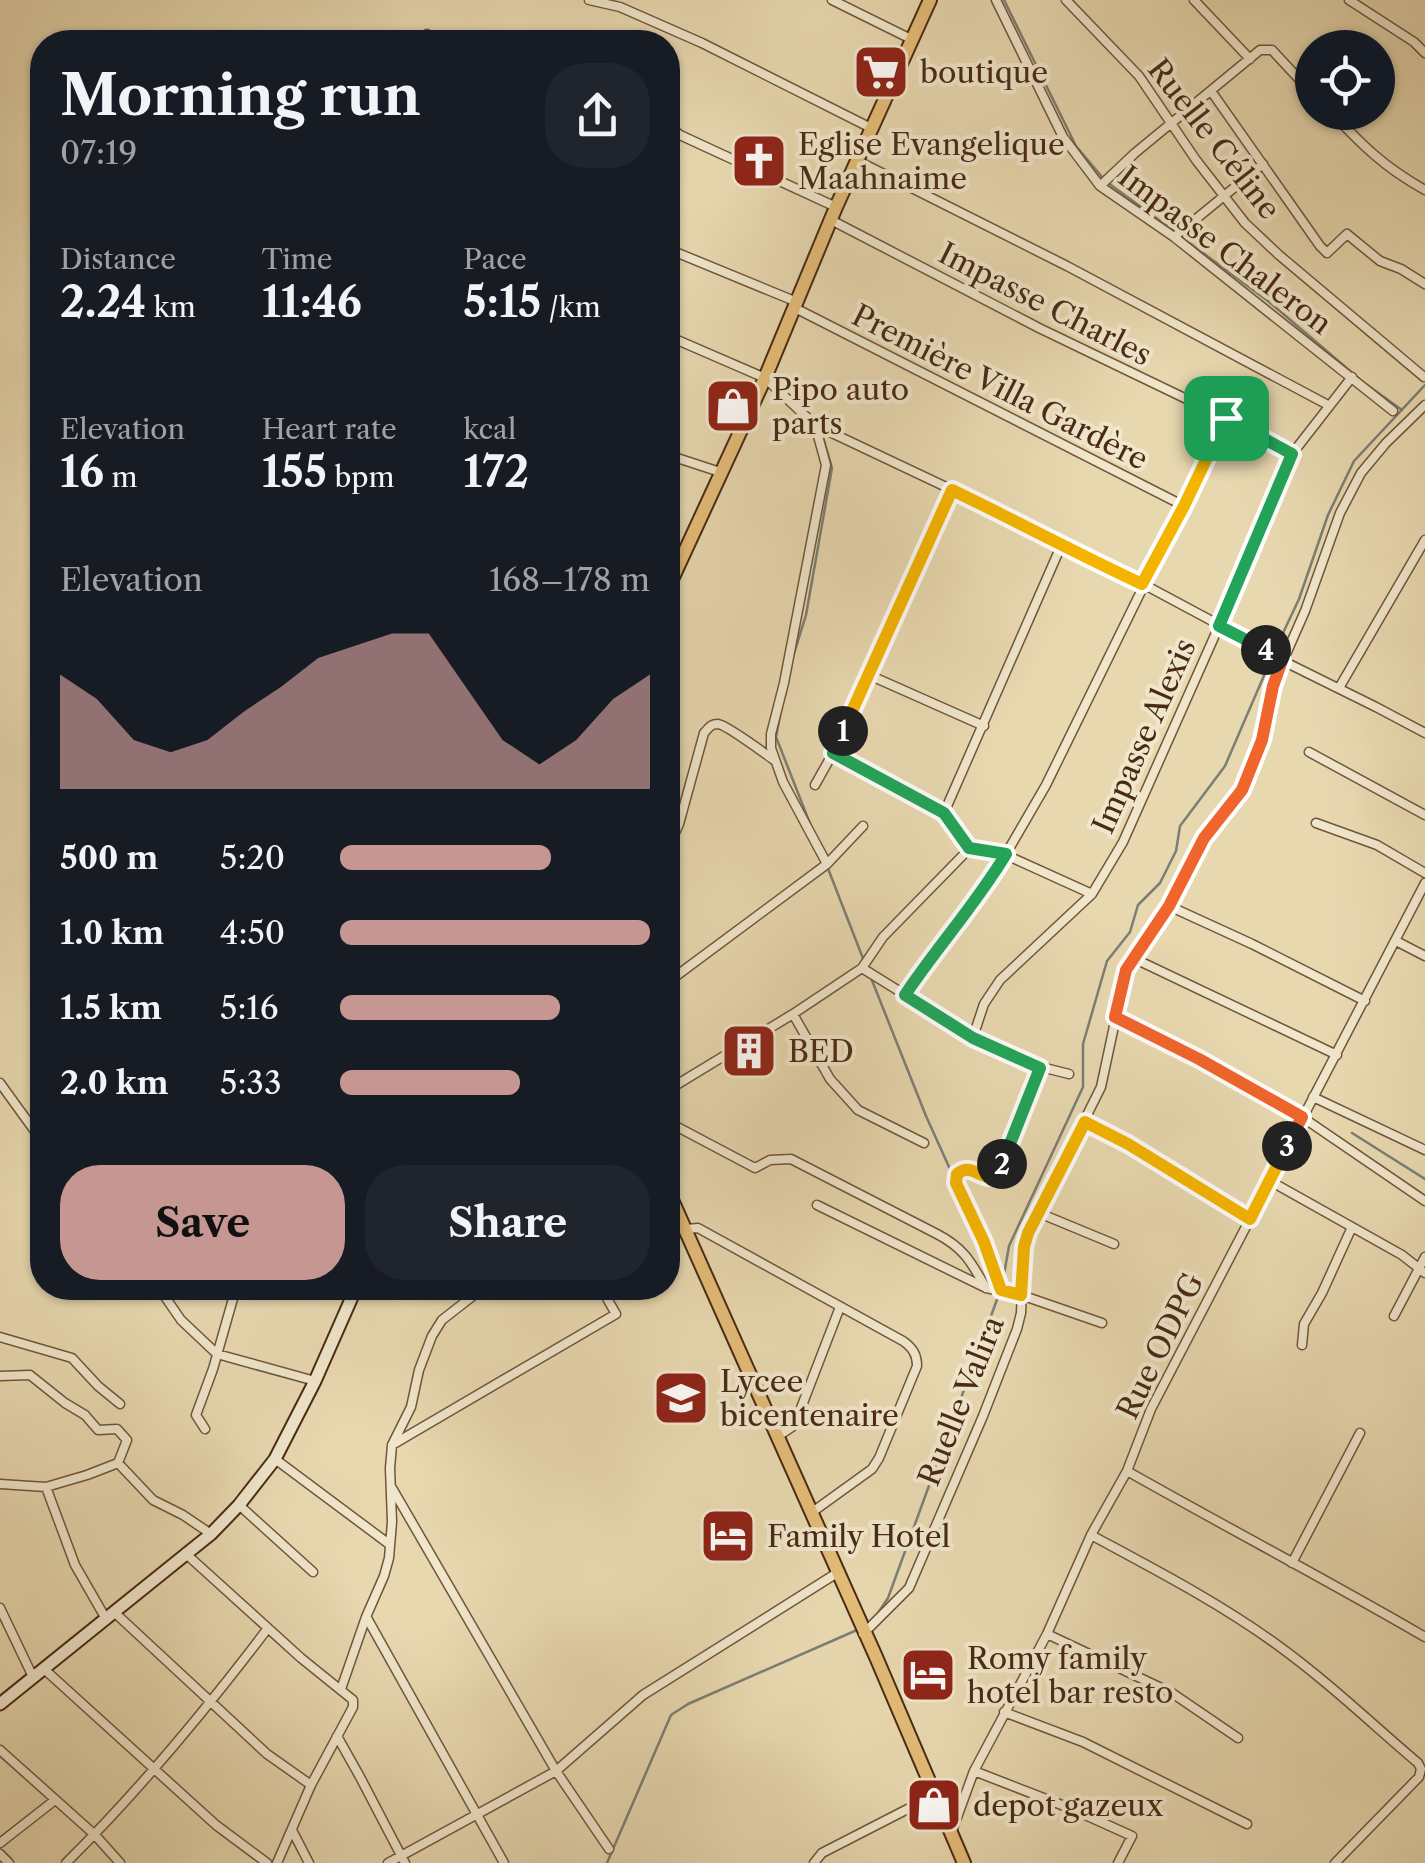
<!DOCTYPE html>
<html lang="en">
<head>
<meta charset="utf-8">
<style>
  body { margin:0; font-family:"Libre Caslon Text",serif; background:#20242c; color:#f1f3f6; height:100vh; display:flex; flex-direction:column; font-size:38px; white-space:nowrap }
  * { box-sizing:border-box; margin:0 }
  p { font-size:32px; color:#9ea1a6 }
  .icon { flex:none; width:55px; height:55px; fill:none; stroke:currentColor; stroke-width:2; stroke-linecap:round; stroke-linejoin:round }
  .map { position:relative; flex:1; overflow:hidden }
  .drawer { position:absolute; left:30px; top:30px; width:650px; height:1270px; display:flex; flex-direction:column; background:#171b24; border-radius:40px; box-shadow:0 2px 8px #0004 }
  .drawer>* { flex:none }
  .buttons { position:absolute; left:1295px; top:30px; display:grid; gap:20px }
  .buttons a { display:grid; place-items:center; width:100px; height:100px; border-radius:50%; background:#171b24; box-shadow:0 2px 8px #0004; font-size:50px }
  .pin { position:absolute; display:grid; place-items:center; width:85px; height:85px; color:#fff; margin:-42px; border-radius:20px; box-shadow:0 5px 15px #0006 }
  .km { position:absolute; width:50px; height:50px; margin:-25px; border-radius:50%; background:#222; color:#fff; font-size:28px; line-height:50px; text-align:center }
  .round { display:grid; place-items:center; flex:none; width:105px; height:105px; border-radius:40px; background:#20242c }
  .overview { display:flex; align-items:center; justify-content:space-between; height:170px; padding:0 30px }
  h1 { font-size:55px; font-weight:700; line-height:75px }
  .metrics { display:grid; grid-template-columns:repeat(3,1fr); gap:15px; height:170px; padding:10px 30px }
  .metrics div { display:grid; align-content:center }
  .metrics b { font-size:42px; font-weight:700 }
  .metrics small { font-size:28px; font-weight:400 }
  .metrics p { font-size:28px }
  .chart { height:280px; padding:20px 30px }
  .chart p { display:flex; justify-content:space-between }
  .chart svg { width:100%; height:180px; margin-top:10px; fill:#c59692; opacity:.7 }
  .primary-button { display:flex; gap:20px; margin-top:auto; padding:20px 30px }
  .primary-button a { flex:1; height:115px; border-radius:40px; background:#c59692; color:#111; font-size:40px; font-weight:700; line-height:115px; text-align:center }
  .primary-button a+a { background:#20242c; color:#f1f3f6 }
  ul { padding:0 30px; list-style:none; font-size:32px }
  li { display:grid; grid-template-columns:160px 120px 1fr; align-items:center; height:75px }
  li i { height:25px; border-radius:12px; background:#c59692 }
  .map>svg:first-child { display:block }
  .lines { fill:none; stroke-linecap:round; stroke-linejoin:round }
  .stream { stroke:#7b7f75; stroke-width:2.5 }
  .street-casing { stroke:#71563a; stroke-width:11 }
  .secondary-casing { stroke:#492a13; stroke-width:15 }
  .primary-casing { stroke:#492a13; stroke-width:16 }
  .street { stroke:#f0e6cc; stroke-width:8 }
  .secondary { stroke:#f0e6cc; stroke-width:11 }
  .primary { stroke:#e4bc78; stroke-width:12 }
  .split-1-casing { stroke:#fff; stroke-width:20 }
  .split-2-casing { stroke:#fff; stroke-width:20 }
  .split-3-casing { stroke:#fff; stroke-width:20 }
  .split-4-casing { stroke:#fff; stroke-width:20 }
  .split-5-casing { stroke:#fff; stroke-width:20 }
  .split-1 { stroke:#f5b400; stroke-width:12 }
  .split-2 { stroke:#22a559; stroke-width:12 }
  .split-3 { stroke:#f5b400; stroke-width:12 }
  .split-4 { stroke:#f0652b; stroke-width:12 }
  .split-5 { stroke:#22a559; stroke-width:12 }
  .labels { text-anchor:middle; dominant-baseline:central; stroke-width:8; stroke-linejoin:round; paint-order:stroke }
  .poi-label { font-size:30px; fill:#492a13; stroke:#f0e6cc; text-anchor:start }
  .street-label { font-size:30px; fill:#492a13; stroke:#f0e6cc }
</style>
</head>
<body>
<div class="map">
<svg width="1425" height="1863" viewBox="0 0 1425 1863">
  <rect width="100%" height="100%" fill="#e8d8b0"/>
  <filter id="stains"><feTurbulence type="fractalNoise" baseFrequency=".002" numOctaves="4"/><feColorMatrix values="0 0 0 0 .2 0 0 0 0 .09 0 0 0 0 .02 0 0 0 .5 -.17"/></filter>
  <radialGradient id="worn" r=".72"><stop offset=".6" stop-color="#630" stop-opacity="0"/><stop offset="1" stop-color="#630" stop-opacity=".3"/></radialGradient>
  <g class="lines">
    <path class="stream" d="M1004,0L1076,146L1102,177
      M1108,183L1174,231
      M1180,236L1268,301L1363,382L1402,410
      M1275,650L1299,599L1328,515L1354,461L1425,385
      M792,660L806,615L832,468L823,437
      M781,711L776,737L811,826
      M827,866L864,961
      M871,978L926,1116L954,1178
      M1352,1133L1425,1179
      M1002,1286L1009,1246L1083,1087V1044L1107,961L1130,932L1138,905L1160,883L1176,851L1180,826L1225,766L1272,657
      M878,1613L888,1598L999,1294
      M607,1863L671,1715L688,1704L857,1630"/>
    <g class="street-casing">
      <path id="street" d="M589,0L620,7L702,43L873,129
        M832,0L913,40
        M996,0L1063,137L1100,186L1174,237L1393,411
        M1066,0L1139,76L1196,160L1245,223L1279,255L1424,377
        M1194,0L1250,59
        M1349,0L1414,42L1425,53
        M427,34L442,42
        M1211,91L1320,246L1327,253L1347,234L1380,261L1401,269L1425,284
        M1331,112C1363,146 1384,167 1425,190
        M668,126L680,135L836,207
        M858,161L1067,266L1328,405
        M1100,186L1135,153L1260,50H1272L1312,93
        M831,220L1039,328L1226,418L1292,454
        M1174,237L1263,164
        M668,249L797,302
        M795,308L1184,506
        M668,336L765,378L815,425L1018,521L1061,546L1143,584L1268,651L1283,661L1305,611L1340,513L1361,473L1386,443L1425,405
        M815,425L826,465L784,683L771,734V748L783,782L827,864
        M668,455L720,472
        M869,675L984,726
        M1339,688L1425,540
        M1309,752L1425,815
        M833,753L944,813L969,849
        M815,785L833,753L952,491
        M944,813L1061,546
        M1316,823L1377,845L1425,873
        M668,848L679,824L704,733C709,728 710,724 718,724C727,725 764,753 774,760
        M1169,906L1252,944L1365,1001
        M1396,941L1425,956
        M1133,958L1337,1055
        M862,968L973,1037L1041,1067L1069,1074
        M668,982L827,864L863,826
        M905,995L934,952L984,892L1046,785L1226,418
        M793,1014L830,1079L858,1110L924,1143
        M1115,1017L1199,1059L1302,1117L1425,1201
        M973,1037L984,1004L1000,980L1092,894L1123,842L1219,626L1292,454L1352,377
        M0,1083L42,1141
        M668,1090L793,1014L862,968L883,937L969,849L1006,855L1092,894
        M1313,1097L1425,1150
        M668,1122L755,1168L770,1160L791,1159L937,1234C964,1248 971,1262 986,1288
        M1085,1122L1127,1144L1250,1219
        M1270,1181L1402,1255L1425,1273
        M817,1205L986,1288L1021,1295L1102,1323
        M1039,1213L1114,1244
        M686,1229L698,1228L903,1341C913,1348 917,1355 917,1366L879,1458L872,1469L811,1513
        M159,1288L181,1320L217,1354L315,1381
        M1001,1290L984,1241L957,1189V1175L965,1169L988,1177L996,1173L1041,1067
        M1394,1316L1425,1257
        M0,1337L72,1358L98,1386L120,1404
        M1302,1345L1304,1324L1322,1293L1352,1227
        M0,1376L30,1375L65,1403L85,1415L98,1430L117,1429L127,1440L118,1463L87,1475L46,1487L0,1484
        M205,1429L196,1415L213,1369L236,1288
        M777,1437L792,1427L796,1421L840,1307
        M392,1445L616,1314L601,1288
        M275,1459L389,1544
        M118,1463L153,1500L183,1515L211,1534
        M1127,1471C1226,1527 1327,1580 1425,1637
        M46,1487L75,1565L106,1619
        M392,1488L556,1771L609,1849
        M239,1505L313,1572
        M1091,1535C1154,1569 1218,1602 1276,1644C1326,1680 1371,1723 1418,1763L1421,1769L1419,1777L1335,1863
        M185,1553L301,1658L353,1700V1707L311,1785
        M1292,1563L1360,1433
        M0,1608L33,1677
        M114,1612L267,1754L311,1785L277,1863
        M367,1618L504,1863
        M863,1634L909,1588L983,1416L1017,1329L1021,1313L1024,1247L1028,1233L1101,1087L1126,970L1169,906L1204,838L1242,790L1262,740L1273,687L1283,661L1376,707L1425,733
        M1047,1634L1172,1693L1238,1738
        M44,1669L216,1825L267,1863
        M341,1689L366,1617L384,1576L389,1558L392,1522L390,1468L392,1445L411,1407L419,1370L432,1336L442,1320L483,1288
        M1004,1712L1083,1742L1247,1824
        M337,1736L360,1777L405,1863
        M0,1750L95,1835L120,1863
        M974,1771L1072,1809L1132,1836L1118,1863
        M292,1830L309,1863
        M952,1831L974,1771L1047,1634L1091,1535L1127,1471L1151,1409L1425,883
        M0,1843L55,1800
        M0,1854L9,1863
        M66,1863C140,1790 205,1711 268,1628
        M388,1863L556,1771L643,1695L837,1573
        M814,1863L822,1853L933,1796"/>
    </g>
    <g class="secondary-casing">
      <path id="secondary" d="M0,1704L211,1534L239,1505L275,1459L315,1381L356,1288"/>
    </g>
    <g class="primary-casing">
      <path id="primary" d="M668,588L765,378L836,207L930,0
        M668,1191L876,1657L964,1863"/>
    </g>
    <use href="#street" class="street"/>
    <use href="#secondary" class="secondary"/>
    <use href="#primary" class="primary"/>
  </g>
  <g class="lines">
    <g class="split-1-casing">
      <path id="split-1" d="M843,731L952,490C1016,521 1078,554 1142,584L1184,506L1226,418"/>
    </g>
    <g class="split-2-casing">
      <path id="split-2" d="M843,731L833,753L944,813L969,848L1006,854C976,904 937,947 905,995L973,1038L1040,1068L1002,1164"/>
    </g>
    <g class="split-3-casing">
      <path id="split-3" d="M1002,1164L996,1173L988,1177C975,1174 969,1164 957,1174L956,1183L984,1242L1001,1290L1021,1295L1024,1247L1028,1233L1085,1122L1128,1144L1250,1219L1287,1146"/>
    </g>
    <g class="split-4-casing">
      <path id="split-4" d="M1266,650L1282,661L1273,686L1262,740L1242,790L1204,838L1169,906L1126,970L1115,1017L1199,1059L1302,1117L1287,1146"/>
    </g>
    <g class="split-5-casing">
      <path id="split-5" d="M1226,418L1292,454L1219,626L1266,650"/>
    </g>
    <use href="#split-1" class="split-1"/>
    <use href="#split-2" class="split-2"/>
    <use href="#split-3" class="split-3"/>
    <use href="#split-4" class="split-4"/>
    <use href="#split-5" class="split-5"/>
  </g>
  <defs>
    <g id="supermarket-square" transform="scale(2.875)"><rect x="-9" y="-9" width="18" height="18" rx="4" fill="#8f2418" stroke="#f0e6cc"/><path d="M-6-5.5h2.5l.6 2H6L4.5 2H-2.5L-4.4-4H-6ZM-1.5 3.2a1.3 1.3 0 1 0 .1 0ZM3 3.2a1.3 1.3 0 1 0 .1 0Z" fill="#fff"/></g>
    <g id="church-square" transform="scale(2.875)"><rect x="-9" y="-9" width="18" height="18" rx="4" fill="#8f2418" stroke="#f0e6cc"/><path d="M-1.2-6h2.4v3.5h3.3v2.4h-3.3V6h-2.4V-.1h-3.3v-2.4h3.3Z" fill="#fff"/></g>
    <g id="shop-square" transform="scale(2.875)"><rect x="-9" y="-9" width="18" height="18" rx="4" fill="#8f2418" stroke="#f0e6cc"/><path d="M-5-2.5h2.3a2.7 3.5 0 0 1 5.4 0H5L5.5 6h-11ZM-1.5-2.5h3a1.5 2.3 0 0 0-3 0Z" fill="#fff"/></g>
    <g id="building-square" transform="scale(2.875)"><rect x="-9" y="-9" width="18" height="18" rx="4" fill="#8f2418" stroke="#f0e6cc"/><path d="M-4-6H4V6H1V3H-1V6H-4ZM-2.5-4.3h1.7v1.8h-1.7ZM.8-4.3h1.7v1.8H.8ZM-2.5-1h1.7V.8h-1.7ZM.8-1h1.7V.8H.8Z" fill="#fff"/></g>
    <g id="university-square" transform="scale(2.875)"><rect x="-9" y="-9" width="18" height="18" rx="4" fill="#8f2418" stroke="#f0e6cc"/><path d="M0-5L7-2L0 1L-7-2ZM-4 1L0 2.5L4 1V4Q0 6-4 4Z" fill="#fff"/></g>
    <g id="hotel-square" transform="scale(2.875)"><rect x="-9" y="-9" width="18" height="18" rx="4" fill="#8f2418" stroke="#f0e6cc"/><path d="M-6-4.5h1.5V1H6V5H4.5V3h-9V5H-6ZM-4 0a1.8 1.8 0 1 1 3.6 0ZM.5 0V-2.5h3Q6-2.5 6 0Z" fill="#fff"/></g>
  </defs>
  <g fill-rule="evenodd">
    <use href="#supermarket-square" x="881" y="72"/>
    <use href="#church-square" x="759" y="161"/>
    <use href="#shop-square" x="733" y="406"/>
    <use href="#building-square" x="749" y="1051"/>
    <use href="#university-square" x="681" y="1398"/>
    <use href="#hotel-square" x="728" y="1536"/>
    <use href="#hotel-square" x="928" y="1675"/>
    <use href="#shop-square" x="934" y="1805"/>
  </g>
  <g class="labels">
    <g class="poi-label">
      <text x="920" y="72">boutique</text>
      <text x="798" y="144">Eglise Evangelique<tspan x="798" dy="34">Maahnaime</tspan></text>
      <text x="772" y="389">Pipo auto<tspan x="772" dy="34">parts</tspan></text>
      <text x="788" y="1051">BED</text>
      <text x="720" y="1381">Lycee<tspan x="720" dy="34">bicentenaire</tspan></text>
      <text x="767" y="1536">Family Hotel</text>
      <text x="967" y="1658">Romy family<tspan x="967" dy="34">hotel bar resto</tspan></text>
      <text x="973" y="1805">depot gazeux</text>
    </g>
    <g class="street-label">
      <text transform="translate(1214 139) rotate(52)">Ruelle Céline</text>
      <text transform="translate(1225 250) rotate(37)">Impasse Chaleron</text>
      <text transform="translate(1045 304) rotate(27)">Impasse Charles</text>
      <text transform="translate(1000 387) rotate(27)">Première Villa Gardère</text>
      <text transform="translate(1144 736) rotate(-66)">Impasse Alexis</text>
      <text transform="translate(1160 1346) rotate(-64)">Rue ODPG</text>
      <text transform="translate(961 1401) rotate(-68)">Ruelle Valira</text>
    </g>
  </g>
  <rect width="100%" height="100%" filter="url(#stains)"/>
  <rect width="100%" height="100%" fill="url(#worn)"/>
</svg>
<div class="buttons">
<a><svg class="icon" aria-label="locate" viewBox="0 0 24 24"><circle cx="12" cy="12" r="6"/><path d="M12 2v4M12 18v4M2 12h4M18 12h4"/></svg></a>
</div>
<div class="pin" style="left:1226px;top:418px;background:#1e9e55"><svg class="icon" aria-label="arrive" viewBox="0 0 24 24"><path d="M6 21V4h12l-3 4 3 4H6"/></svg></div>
<b class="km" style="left:843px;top:731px">1</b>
<b class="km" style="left:1002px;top:1164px">2</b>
<b class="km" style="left:1287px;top:1146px">3</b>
<b class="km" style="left:1266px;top:650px">4</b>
<section class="drawer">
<div class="overview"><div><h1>Morning run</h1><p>07:19</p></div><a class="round"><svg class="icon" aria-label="share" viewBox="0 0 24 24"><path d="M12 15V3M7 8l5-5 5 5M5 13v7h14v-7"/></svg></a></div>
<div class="metrics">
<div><p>Distance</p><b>2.24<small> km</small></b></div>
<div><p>Time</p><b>11:46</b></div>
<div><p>Pace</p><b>5:15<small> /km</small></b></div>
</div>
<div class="metrics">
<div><p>Elevation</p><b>16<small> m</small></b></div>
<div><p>Heart rate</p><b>155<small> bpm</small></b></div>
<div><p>kcal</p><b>172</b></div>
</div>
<div class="chart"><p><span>Elevation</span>168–178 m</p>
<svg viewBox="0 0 160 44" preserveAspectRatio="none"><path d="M0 44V16L10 22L20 32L30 35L40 32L50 25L60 19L70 12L80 9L90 6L100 6L110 19L120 32L130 38L140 32L150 22L160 16V44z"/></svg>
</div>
<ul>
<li><b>500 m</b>5:20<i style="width:68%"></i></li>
<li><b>1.0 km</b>4:50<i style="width:100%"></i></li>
<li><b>1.5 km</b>5:16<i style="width:71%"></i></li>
<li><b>2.0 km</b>5:33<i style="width:58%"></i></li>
</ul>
<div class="primary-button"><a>Save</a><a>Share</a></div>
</section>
</div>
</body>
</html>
